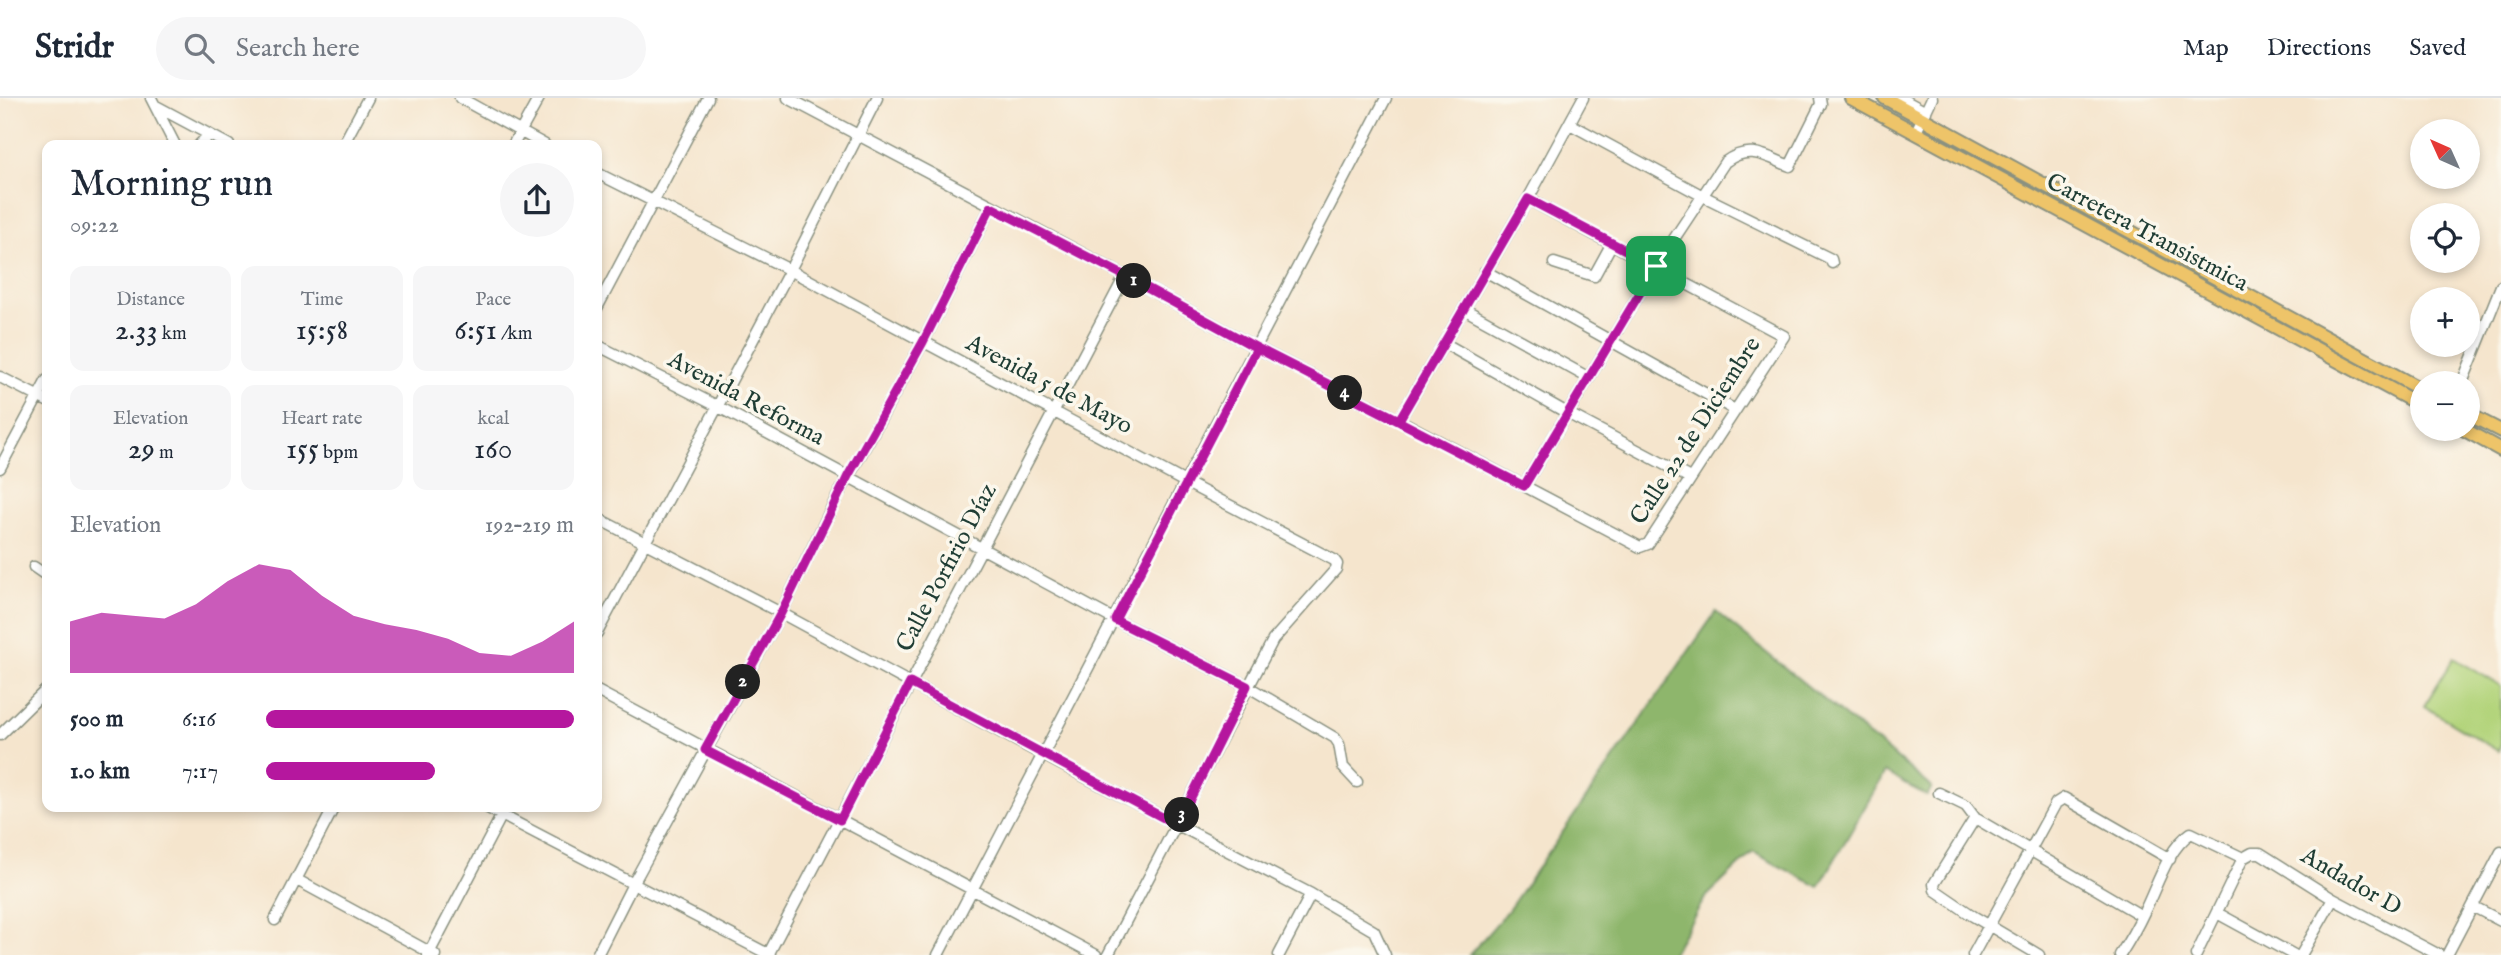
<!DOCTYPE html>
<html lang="en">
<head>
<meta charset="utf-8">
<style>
  body { margin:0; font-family:"IM FELL English",serif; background:#f6f6f7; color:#1f2937; height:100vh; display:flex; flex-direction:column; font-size:26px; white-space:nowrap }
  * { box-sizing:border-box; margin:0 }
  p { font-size:23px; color:#747a83 }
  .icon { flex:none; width:38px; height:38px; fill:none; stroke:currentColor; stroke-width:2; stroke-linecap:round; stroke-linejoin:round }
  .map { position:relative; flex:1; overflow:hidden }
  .panel { position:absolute; left:42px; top:42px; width:560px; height:672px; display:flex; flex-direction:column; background:#fff; border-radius:14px; box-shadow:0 4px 10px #0003 }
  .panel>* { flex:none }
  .needle { width:46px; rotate:315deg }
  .tools { position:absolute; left:2410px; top:21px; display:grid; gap:14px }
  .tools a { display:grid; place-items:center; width:70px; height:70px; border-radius:50%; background:#fff; box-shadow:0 4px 10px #0003; font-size:35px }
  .pin { position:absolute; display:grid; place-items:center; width:60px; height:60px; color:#fff; margin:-30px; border-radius:14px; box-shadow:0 4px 10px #0006 }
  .km { position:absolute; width:35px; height:35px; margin:-18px; border-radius:50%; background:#222; color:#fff; font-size:19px; line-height:35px; text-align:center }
  .round { display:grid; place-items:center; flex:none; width:74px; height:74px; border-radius:37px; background:#f6f6f7 }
  .headline { display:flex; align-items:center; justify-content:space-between; height:119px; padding:0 28px }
  h1 { font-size:38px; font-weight:600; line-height:52px }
  .figures { display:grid; grid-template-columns:repeat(3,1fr); gap:10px; height:119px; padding:7px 28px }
  .figures div { display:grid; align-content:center; border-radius:14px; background:#f6f6f7; text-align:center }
  .figures b { font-size:30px; font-weight:600 }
  .figures small { font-size:19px; font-weight:400 }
  .figures p { font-size:19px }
  .chart { height:196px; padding:14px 28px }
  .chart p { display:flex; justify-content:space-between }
  .chart svg { width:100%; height:126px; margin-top:7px; fill:#b5179e; opacity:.7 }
  ul { padding:0 28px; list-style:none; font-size:23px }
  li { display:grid; grid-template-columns:112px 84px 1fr; align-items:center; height:52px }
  li i { height:18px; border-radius:9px; background:#b5179e }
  header { display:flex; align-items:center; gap:42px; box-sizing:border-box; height:98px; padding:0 35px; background:#fff; border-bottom:2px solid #e0e1e3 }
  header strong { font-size:33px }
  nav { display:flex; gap:38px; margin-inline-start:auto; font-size:24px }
  .search { width:490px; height:63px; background:#f6f6f7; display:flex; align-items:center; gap:18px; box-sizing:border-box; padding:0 24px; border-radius:38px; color:#747a83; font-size:26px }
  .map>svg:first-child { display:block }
  .green { fill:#b3d47c; stroke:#698858; stroke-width:2 }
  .forest { fill:#8eb66c; stroke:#567a50; stroke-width:2 }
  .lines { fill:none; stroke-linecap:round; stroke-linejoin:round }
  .minor-casing { stroke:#8a9180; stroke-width:13 }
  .major-casing { stroke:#8a9180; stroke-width:16 }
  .minor { stroke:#fff; stroke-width:10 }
  .major { stroke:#eec469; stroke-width:12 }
  .route-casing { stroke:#fff; stroke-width:14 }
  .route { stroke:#b5179e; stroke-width:9 }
  .labels { text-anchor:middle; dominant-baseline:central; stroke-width:7; stroke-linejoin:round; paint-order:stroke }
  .street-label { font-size:24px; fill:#1f3d34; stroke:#fbf7ec }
</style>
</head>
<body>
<header>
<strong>Stridr</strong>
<div class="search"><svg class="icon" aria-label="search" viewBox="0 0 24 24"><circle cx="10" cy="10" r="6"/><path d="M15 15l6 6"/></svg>Search here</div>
<nav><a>Map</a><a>Directions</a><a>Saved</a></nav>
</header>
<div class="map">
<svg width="2501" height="857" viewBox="0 0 2501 857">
  <rect width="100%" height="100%" fill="#fbf7ec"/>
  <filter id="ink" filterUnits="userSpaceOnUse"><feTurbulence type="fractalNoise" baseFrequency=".0143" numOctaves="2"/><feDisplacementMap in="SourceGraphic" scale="14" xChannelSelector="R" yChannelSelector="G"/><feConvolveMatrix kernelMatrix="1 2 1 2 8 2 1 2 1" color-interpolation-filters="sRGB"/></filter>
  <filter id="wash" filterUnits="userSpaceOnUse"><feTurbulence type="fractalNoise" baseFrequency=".00686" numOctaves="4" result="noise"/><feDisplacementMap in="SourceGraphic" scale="28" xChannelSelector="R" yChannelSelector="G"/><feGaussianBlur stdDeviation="1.57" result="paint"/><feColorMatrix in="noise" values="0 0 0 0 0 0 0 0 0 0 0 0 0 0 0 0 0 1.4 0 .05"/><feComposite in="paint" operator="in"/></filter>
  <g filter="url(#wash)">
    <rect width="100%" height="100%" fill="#f5e5cd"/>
    <path class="green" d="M2454,560L2501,588V647L2498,653L2424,608Z"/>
    <path class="forest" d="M1716,514L1932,689L1927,698L1885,674L1819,789L1753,754L1705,800L1671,857H1469L1507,814Z"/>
  </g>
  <g filter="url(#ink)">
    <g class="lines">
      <g class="minor-casing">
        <path id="minor" d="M151,0L175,47
          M460,0L545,47
          M788,0L1125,178L1257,250L1399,322L1640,449L1648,446L1784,238L1528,101
          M1900,0L1926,14
          M156,8L229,47
          M1570,26L1701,97L1831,161L1832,165
          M1916,34L1932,0
          M199,47L209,37
          M343,47L368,0
          M513,47L539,0
          M597,75L790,172L1185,384L1334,462L1337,466L1336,471L1273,542L1108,857
          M1554,165L1594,178L1611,147
          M1485,173L1735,312
          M597,210L708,0
          M1464,211L1589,280
          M1444,245L1569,316L1690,380
          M597,247L717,308L1115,522L1247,588L1335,640L1339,646L1343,669L1357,684
          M0,279L47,303
          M2462,285L2501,188
          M1399,322L1528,101L1583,0
          M0,370L47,282
          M1524,388L1656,168L1725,64C1749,46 1765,58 1790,68L1821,6L1820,0
          M597,420L781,515L1043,657L1311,796L1374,833L1385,857
          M34,469L47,478
          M597,535L790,172L877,0
          M597,593L1096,857
          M0,637L47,591
          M1939,695L1966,708L1975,720L2142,818
          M486,709L770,857
          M1975,720L1934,786L1935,792L1973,818L2039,857
          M2243,760L2252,755H2260L2333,801L2439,857
          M297,782L435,857
          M2474,809L2501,823
          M2217,815L2294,857
          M275,822L334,709
          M428,857L506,709
          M597,857L634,784L781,515L835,403L923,244L991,109
          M768,857L1125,178
          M938,857L1386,0
          M1279,857L1311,796
          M1973,857L2056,705L2064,700L2170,761
          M2120,857C2129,843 2137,829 2144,814C2157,789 2167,751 2191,735L2243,760
          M2196,857L2243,760
          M2301,857L2333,801
          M2447,857L2501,754"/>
      </g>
      <g class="major-casing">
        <path id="major" d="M1851,0L2422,308
          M1885,0L2422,292
          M2468,316L2501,333
          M2463,331L2501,352"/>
      </g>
      <use href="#minor" class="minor"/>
      <use href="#major" class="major"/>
    </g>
  </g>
  <g class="lines" filter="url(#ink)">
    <g class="route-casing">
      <path id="route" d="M1656,168L1524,388L1257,250L1125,178L991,109L923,244L848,378L781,515L705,652L840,722L910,585L1177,727L1247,588L1115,522L1257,250L1399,322L1528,101L1656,168"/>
    </g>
    <use href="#route" class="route"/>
  </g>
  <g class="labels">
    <g class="street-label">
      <text transform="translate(2147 135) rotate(28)">Carretera Transistmica</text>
      <text transform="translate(1049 287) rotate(28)">Avenida 5 de Mayo</text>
      <text transform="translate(746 301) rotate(28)">Avenida Reforma</text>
      <text transform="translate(1696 333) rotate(-57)">Calle 22 de Diciembre</text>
      <text transform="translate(947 470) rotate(-62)">Calle Porfirio Díaz</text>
      <text transform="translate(2351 784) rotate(30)">Andador D</text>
    </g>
  </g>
</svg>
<div class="tools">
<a><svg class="needle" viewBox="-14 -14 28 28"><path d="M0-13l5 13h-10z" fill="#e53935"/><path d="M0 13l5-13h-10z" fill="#747a83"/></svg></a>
<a><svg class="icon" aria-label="locate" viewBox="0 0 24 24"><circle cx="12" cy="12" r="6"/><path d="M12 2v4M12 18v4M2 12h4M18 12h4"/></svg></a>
<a>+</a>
<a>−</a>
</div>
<div class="pin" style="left:1656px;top:168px;background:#1e9e55"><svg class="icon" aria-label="arrive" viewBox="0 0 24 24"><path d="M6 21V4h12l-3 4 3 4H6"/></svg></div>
<b class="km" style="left:1134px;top:183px">1</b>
<b class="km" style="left:743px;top:584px">2</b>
<b class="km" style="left:1182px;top:717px">3</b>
<b class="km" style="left:1345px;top:295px">4</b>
<section class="panel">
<div class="headline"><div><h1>Morning run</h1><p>09:22</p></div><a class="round"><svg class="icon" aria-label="share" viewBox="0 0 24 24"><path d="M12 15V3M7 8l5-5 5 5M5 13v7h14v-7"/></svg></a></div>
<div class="figures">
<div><p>Distance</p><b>2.33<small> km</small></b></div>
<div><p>Time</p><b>15:58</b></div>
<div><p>Pace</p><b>6:51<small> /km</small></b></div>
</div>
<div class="figures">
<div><p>Elevation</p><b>29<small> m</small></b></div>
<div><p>Heart rate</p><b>155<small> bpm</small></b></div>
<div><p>kcal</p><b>160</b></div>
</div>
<div class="chart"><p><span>Elevation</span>192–219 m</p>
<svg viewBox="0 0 160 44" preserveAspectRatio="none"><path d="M0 44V26L10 23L20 24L30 25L40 20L50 12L60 6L70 8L80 17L90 24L100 27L110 29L120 32L130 37L140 38L150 33L160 26V44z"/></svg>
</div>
<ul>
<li><b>500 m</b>6:16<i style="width:100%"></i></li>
<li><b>1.0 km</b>7:17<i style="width:55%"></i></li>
</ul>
</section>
</div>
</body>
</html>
